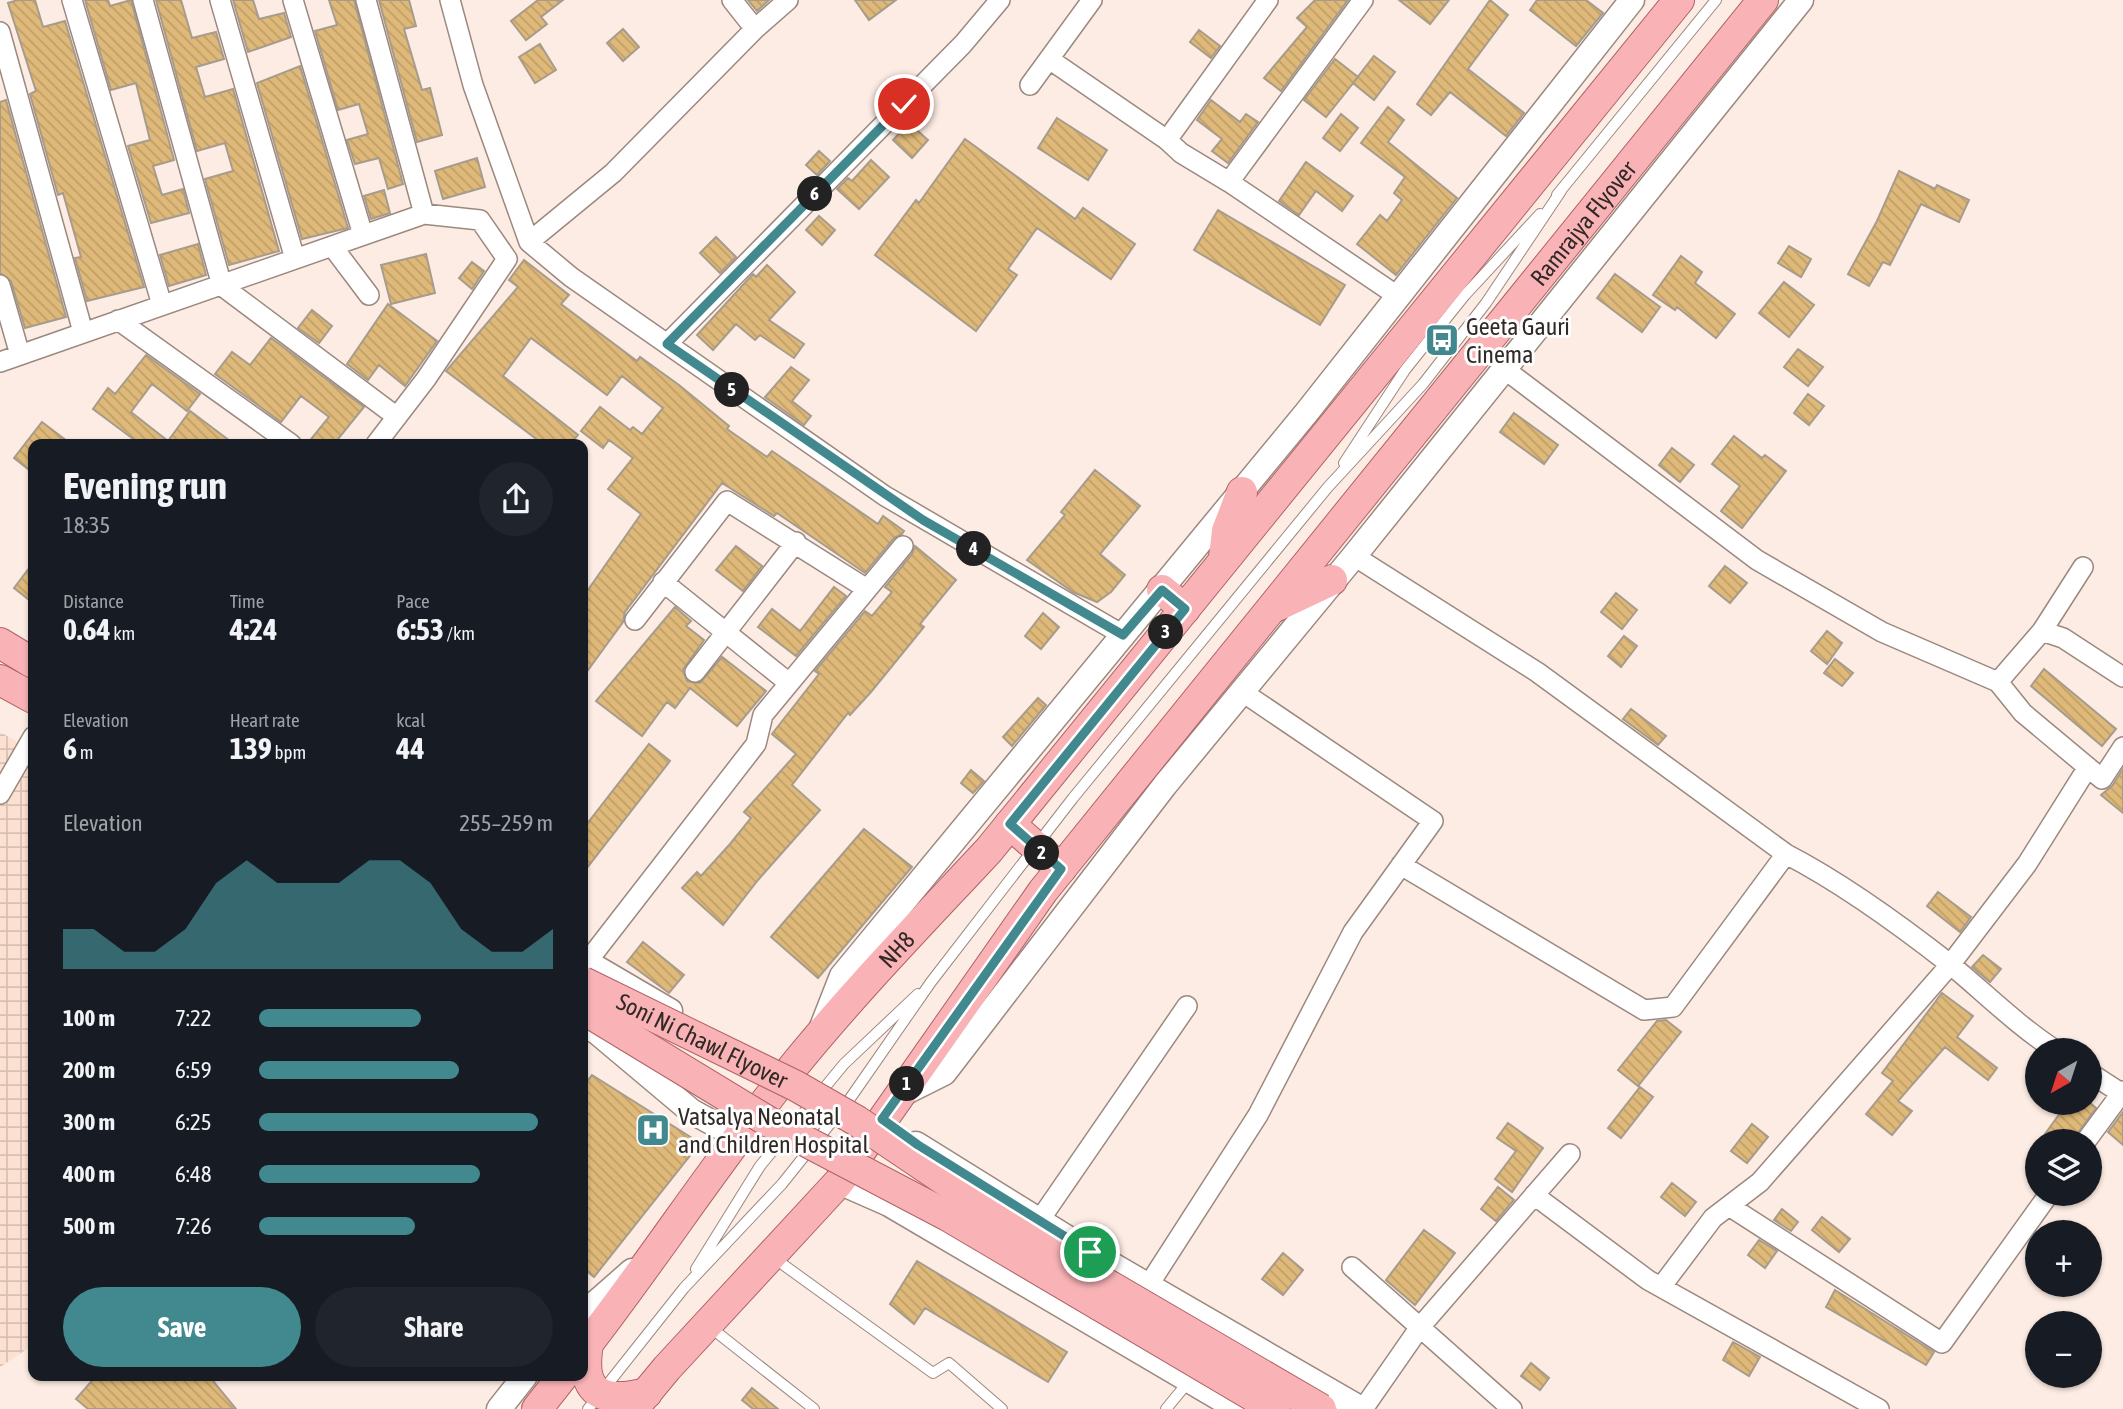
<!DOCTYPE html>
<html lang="en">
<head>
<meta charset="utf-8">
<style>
  body { margin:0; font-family:"Asap Condensed",sans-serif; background:#20242c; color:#f1f3f6; height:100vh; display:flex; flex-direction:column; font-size:26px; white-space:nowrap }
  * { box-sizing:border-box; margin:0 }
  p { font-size:23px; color:#9ea1a6 }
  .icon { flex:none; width:38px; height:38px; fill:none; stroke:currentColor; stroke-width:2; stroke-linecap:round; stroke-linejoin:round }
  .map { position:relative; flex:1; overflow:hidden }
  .side { position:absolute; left:28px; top:439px; width:560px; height:942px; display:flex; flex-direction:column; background:#171b24; border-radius:14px; box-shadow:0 2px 5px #0004 }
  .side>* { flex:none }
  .needle { width:46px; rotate:219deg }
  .controls { position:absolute; left:2025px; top:1038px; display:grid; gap:14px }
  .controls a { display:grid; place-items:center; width:77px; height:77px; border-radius:50%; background:#171b24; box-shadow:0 2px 5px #0004; font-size:35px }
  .pin { position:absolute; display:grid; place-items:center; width:60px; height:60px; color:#fff; margin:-30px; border:4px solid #fff; border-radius:50%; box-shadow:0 2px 7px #0007 }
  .km { position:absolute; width:35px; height:35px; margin:-18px; border-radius:50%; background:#222; color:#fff; font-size:19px; line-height:35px; text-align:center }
  .round { display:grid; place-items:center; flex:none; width:74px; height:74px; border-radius:37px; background:#20242c }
  .headline { display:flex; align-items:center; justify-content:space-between; height:119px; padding:0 35px }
  h1 { font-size:38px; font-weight:700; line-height:52px }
  .stats { display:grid; grid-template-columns:repeat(3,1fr); gap:10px; height:119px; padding:7px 35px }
  .stats div { display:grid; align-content:center }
  .stats b { font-size:30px; font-weight:700 }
  .stats small { font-size:19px; font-weight:400 }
  .stats p { font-size:19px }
  .chart { height:196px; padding:14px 35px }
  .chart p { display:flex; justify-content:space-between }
  .chart svg { width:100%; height:126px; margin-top:7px; fill:#42898f; opacity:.7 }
  .button { display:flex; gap:14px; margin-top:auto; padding:14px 35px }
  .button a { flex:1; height:80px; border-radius:42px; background:#42898f; color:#fff; font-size:28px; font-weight:700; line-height:80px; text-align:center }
  .button a+a { background:#20242c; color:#f1f3f6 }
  ul { padding:0 35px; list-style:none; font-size:23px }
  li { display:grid; grid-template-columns:112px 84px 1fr; align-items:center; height:52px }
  li i { height:18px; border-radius:9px; background:#42898f }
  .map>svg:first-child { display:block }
  .industrial { fill:url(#industrial-grid) }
  .building { fill:url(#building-back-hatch); stroke:#a79c8b; stroke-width:2 }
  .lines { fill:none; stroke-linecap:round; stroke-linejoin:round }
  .service-casing { stroke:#9b887f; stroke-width:12 }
  .minor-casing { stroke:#9b887f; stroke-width:22 }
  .tertiary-casing { stroke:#9b887f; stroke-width:27 }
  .primary-casing { stroke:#b06265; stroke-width:32 }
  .service { stroke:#fff; stroke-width:10 }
  .minor { stroke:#fff; stroke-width:19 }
  .tertiary { stroke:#fff; stroke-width:24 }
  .primary { stroke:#f9b3b7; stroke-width:30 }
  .primary-bridge-casing { stroke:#b06265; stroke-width:32; stroke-linecap:butt }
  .primary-bridge { stroke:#f9b3b7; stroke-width:30 }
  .route-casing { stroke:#fff; stroke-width:14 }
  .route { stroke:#42898f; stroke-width:9 }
  .labels { text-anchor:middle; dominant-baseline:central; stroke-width:6; stroke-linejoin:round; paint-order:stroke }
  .street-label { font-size:24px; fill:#302925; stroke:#fdfdfd }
  .poi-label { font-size:24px; fill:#302925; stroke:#fdfdfd; text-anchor:start }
</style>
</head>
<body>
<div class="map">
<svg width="2123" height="1409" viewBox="0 0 2123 1409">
  <defs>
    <pattern id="industrial-grid" width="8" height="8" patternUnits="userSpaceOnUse" patternTransform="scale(1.75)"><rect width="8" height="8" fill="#fce0d1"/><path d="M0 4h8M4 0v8" fill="none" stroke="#d8c0b3"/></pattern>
    <pattern id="building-back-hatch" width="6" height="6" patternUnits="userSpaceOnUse" patternTransform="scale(1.75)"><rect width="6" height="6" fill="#dfb979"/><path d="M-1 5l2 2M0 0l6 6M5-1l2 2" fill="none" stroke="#c09f68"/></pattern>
  </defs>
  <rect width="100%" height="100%" fill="#fdece3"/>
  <path class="industrial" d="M0,732L33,751V1345L0,1367Z"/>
  <path class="building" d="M18,0H35L43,27L65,21L144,287L87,301L75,258L81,257L63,193L58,195L30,94L36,91L8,3Z
    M85,0H108L110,6L131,0L174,160L153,166L162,195L183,189L189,213L151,223L128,146L150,140L136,83L111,90Z
    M156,0H181L192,38L216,32L224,59L196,67L205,97L233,89L279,251L229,265L205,179L233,171L225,143L197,151Z
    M233,0H253L259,19L284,13L291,37L248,52Z
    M329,0H354L403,184L388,189L379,158L355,164L347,140L368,134L359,104L338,110L315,31L337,25Z
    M379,0H409L416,26L404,29L422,90L430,88L442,135L417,142Z
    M538,0H563L541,17L547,24L526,40L511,21Z
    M748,0H769L757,11Z
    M855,0H896L869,20Z
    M1315,0H1348L1281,91L1264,78L1307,27L1297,18Z
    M1399,0H1449L1430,24Z
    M1490,0L1508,15L1468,69L1524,113L1506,136L1450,92L1431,115L1417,104Z
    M1537,0H1586L1603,13L1576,46L1530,10Z
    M623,29L639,47L623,61L607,43Z
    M1199,30L1220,46L1211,58L1190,42Z
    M540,44L556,70L535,83L519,57Z
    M1374,56L1395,72L1374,100L1353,83Z
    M1335,59L1358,77L1326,117L1304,100Z
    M300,66L348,228L302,239L257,83Z
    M6,100L66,317L25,328L11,281L0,273V102Z
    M1211,100L1240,122L1246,114L1258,122L1228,163L1212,151L1222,139L1197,120Z
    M1388,107L1404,120L1388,142L1457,198L1396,275L1357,244L1380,215L1387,221L1402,200L1394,193L1405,177L1361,143Z
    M1341,114L1358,128L1340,151L1323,138Z
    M1057,118L1107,150L1088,180L1038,148Z
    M909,123L928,140L912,158L893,140Z
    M965,139L1075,219L1083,208L1135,244L1111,279L1037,228L1008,269L1017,275L976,331L875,255L916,200L919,203Z
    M819,151L830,161L817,175L806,165Z
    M477,158L485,187L443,199L435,171Z
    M871,160L889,177L859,209L837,189L848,178L852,181Z
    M1306,162L1353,196L1342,211L1316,191L1299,215L1279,201Z
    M1899,171L1935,189L1937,185L1969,200L1959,222L1921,204L1890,265L1883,262L1869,286L1848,274L1877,221Z
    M384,190L390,213L371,219L364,196Z
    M1218,210L1345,285L1320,325L1194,250Z
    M819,216L835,230L822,245L806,230Z
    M716,237L736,257L720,273L700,253Z
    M198,244L206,275L169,286L160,255Z
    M1789,246L1811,259L1801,277L1778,263Z
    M426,254L435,293L391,304L381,265Z
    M1681,256L1702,272L1695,283L1735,314L1716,338L1677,307L1675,310L1653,295Z
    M524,260L569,295L561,304L637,361L640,357L679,385L729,426L727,429L767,457L772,451L878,524L883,516L904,531L902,534L894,538L865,573L777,513L774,516L722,483L625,612L623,622L583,677V597L641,514L608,489L633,458L609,440L603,448L581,431L600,407L630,430L633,427L642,434L663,408L622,376L607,395L531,338L503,376L578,435L570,444H543L446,371L518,287L509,280Z
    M472,262L484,271L472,289L459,278Z
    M767,265L795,292L769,320L804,344L794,358L760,335L755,340L736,324L713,350L697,335L753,274L756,277Z
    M1615,274L1660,307L1642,332L1597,298Z
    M1784,282L1814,305L1789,337L1759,313Z
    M388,304L437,341L405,386L379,365L368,380L347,364Z
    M312,310L332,326L319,343L298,328Z
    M271,338L364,407L334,444H307L329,417L301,396L281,422L215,374L232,352L250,365Z
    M1798,349L1823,367L1808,386L1784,367Z
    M146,355L200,394L187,411L152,384L131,412L168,441L190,411L234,444H140L93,409L108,388L115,394Z
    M791,367L809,380L792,401L811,416L804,425L765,397Z
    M1808,394L1824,406L1809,425L1794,413Z
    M1514,413L1558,445L1544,464L1500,432Z
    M42,422L71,444H33V473L14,458Z
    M1734,436L1762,458L1765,455L1786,471L1742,528L1721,511L1740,486L1712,464Z
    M1672,448L1694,465L1680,482L1659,465Z
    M1095,470L1140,506L1100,554L1125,575L1111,592L1097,602L1073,592L1027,560L1065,515L1061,512Z
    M736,546L762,566L743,591L716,570Z
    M915,546L956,580L920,624L924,627L871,692L850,715L848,713L792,785L820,810L758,880L723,925L682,888L697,872L701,876L730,844L751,818L744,812L796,754L772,734L819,674L815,671L865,611L872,616L892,592L885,587L912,554Z
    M33,563V603L14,588Z
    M1725,566L1747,583L1730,603L1709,586Z
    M834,587L846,596L796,656L758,627L772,609L800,631Z
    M1616,593L1637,610L1622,629L1601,612Z
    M675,607L691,621L686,626L704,640L683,670L687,681L700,683L722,657L766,691L737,726L690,688L675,708L667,702L642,736L596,701Z
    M1043,613L1059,627L1041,649L1025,636Z
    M1827,631L1842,643L1827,664L1811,651Z
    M1624,636L1637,646L1621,667L1608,656Z
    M1835,659L1853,673L1842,686L1824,673Z
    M2044,669L2116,729L2102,746L2031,686Z
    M1038,698L1046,705L1012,746L1003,737Z
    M1631,709L1666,736L1658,745L1623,719Z
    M649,744L670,761L583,873V829Z
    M2123,769V813L2101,795L2112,786Z
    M971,770L984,781L973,793L961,783Z
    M864,829L912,867L818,978L771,937Z
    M1938,892L1971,917L1960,932L1927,906Z
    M643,942L684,975L669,993L627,962Z
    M1983,955L2001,969L1990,982L1972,967Z
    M1942,993L1973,1016L1957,1037L1997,1068L1988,1080L1945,1047L1898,1101L1912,1111L1892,1135L1866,1114L1893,1081L1882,1073Z
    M1666,1020L1681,1032L1638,1086L1618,1070L1657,1021Z
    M592,1075L700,1143L594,1277L583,1268V1086Z
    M1640,1087L1653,1097L1621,1138L1608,1128Z
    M2068,1102H2089L2096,1108L2072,1141H2040Z
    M2123,1112V1145L2108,1132Z
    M1508,1123L1543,1148L1512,1192L1495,1179L1516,1151L1497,1138Z
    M1752,1124L1768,1137L1747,1163L1731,1151Z
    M1672,1183L1696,1202L1685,1216L1661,1197Z
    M1498,1187L1514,1200L1496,1221L1481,1209Z
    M1782,1209L1798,1222L1791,1231L1774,1220Z
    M1822,1217L1850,1239L1839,1252L1812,1230Z
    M1424,1230L1455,1253L1415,1305L1386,1280Z
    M1759,1240L1777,1251L1765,1268L1748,1255Z
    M1283,1253L1303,1270L1283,1295L1262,1279Z
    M917,1261L1067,1352L1048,1382L925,1308L914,1324L890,1304Z
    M1835,1290L1934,1352L1926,1365L1826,1307Z
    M1733,1342L1760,1357L1749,1376L1723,1360Z
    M1531,1363L1549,1378L1540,1390L1521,1376Z
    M96,1376H209L236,1409H88L76,1399Z
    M752,1388L778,1409H753L742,1400Z"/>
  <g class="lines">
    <g class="service-casing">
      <path id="service" d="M1557,195L1716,0
        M1344,463L1405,370L1465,295L1540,214
        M774,1258L933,1373L949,1363L1002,1409
        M696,1269L760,1166L844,1064L918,994
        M710,1327L814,1409
        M588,1409L684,1288L782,1184L849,1100L931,982L1073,798L1328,487L1423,384L1486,303L1561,191
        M1166,1409L1189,1381"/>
    </g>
    <g class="minor-casing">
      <path id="minor" d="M72,0L162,305
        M143,0L222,286L397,417
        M220,0L295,259
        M293,0L363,235
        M366,0L424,214
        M450,0L473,85L529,242L571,277L885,496L1123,635
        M732,0L755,29
        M0,32L83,332
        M1049,59L1167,140L1181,153L1229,182L1399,297
        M1030,85L1092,0
        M1167,140L1268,0
        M1229,182L1363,0
        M529,242L613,173L755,29L788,0
        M332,246L369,295
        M0,285L20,355
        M118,320L291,444
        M667,344L963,44L1000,0
        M0,362L424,214L480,220L507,259L426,379L376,444
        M1503,368L1757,560L1882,632L1998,682L2023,713L2102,779L2123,747
        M1354,556L1537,672L1786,854C1844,884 1900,925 1951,965C1986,994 2017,1025 2055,1050
        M663,582L789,683
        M635,620L727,501L867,589
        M2042,631L2063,638L2123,677
        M695,672L796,542
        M1998,682L2042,631L2083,567
        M0,794L33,737
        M1401,865L1644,1010L1673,1007L1786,854
        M587,962L756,744L763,715L903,546
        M2090,1073L2121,1093
        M2086,1141L2123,1091
        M1534,1195L1648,1280L1879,1409
        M1729,1206L1942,1343L2049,1194
        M1039,1221L1187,1006
        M1352,1267L1512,1409
        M1148,1286L1258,1115L1353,932L1433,821L1241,691
        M1661,1287L1713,1218L1760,1182L1950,965L2027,864L2088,767
        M1363,1409L1420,1327L1570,1154"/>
    </g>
    <g class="tertiary-casing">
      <path id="tertiary" d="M583,960L670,1011
        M583,1024L597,1032L691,1111L738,1137
        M822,1027L842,976L1307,412L1632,0
        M900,1095L944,1073L1165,785L1354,556L1801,0
        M916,1144L1090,1252L1361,1409
        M839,1182L889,1204L1238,1409
        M583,1314L632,1271
        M499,1409L525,1376"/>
    </g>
    <g class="primary-casing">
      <g id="primary">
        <path d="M1224,557L1227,531L1242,492"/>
        <path d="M1162,590L1185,609"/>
        <path d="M1277,606L1332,580"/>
        <path d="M0,643L33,663"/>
        <path d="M0,680L33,698"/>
        <path d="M1010,824L1061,869"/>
        <path d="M588,1344C580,1393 600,1404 647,1393"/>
        <path id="s1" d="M583,1350C654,1259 716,1162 789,1072C851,995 921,923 989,850L1679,0"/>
        <path d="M537,1409L563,1376"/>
        <path id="s2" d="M633,1409L667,1368L839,1182L1043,891L1763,0"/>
      </g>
    </g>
    <use href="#service" class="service"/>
    <use href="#minor" class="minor"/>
    <use href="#tertiary" class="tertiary"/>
    <use href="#primary" class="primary"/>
    <g class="primary-bridge-casing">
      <g id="primary-bridge">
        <path id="s3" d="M583,982L796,1086L857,1121L1045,1248L1321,1409"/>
        <path d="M583,1009L769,1122L948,1216L1275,1409"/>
      </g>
    </g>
    <use href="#primary-bridge" class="primary-bridge"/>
  </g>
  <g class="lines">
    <g class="route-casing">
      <path id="route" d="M904,104L667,344L923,520L1123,635L1162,590L1185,609L1010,824L1061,869L882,1119L918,1145L1090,1252"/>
    </g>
    <use href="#route" class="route"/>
  </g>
  <defs>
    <g id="bus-square" transform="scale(1.75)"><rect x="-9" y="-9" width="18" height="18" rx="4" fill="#42898f" stroke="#fdfdfd"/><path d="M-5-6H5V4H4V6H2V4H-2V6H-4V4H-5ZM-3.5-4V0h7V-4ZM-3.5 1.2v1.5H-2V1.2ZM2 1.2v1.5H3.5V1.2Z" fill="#fff"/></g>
    <g id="hospital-square" transform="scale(1.75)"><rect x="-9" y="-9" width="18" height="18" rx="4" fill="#42898f" stroke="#fdfdfd"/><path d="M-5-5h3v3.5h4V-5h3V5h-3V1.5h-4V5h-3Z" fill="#fff"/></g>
  </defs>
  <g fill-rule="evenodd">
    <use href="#bus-square" x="1442" y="340"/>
    <use href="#hospital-square" x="653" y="1130"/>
  </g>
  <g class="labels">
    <g class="street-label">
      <text stroke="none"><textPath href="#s2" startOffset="1521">Ramrajya Flyover</textPath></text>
      <text stroke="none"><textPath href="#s1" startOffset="509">NH8</textPath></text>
      <text stroke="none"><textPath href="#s3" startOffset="133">Soni Ni Chawl Flyover</textPath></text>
    </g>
    <g class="poi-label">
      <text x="1466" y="326">Geeta Gauri<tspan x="1466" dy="28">Cinema</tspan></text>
      <text x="678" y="1116">Vatsalya Neonatal<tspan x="678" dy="28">and Children Hospital</tspan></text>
    </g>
  </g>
</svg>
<div class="controls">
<a><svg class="needle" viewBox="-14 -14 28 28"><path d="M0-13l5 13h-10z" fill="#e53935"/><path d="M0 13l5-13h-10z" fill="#9ea1a6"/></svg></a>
<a><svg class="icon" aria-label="layers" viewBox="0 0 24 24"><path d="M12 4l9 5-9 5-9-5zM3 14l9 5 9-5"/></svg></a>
<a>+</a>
<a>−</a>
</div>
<div class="pin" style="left:1090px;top:1252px;background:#1e9e55"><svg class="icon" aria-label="arrive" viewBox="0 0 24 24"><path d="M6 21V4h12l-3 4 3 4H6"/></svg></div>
<div class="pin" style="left:904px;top:104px;background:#d93025"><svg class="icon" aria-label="check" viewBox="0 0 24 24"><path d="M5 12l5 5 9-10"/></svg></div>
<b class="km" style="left:907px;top:1084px">1</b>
<b class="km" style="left:1042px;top:853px">2</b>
<b class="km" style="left:1166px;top:632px">3</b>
<b class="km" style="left:974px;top:549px">4</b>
<b class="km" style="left:732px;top:390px">5</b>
<b class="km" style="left:815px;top:194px">6</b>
<section class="side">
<div class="headline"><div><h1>Evening run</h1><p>18:35</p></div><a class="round"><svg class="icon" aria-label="share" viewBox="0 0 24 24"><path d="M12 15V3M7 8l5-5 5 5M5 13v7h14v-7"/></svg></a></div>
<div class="stats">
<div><p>Distance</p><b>0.64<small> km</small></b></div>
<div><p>Time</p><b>4:24</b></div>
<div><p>Pace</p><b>6:53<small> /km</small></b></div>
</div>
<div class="stats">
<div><p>Elevation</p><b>6<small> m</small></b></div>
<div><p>Heart rate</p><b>139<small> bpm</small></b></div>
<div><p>kcal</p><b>44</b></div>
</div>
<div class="chart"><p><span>Elevation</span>255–259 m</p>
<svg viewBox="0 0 160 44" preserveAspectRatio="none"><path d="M0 44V30L10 30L20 38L30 38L40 30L50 14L60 6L70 14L80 14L90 14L100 6L110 6L120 14L130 30L140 38L150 38L160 30V44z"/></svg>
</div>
<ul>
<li><b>100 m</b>7:22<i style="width:55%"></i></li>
<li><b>200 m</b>6:59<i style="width:68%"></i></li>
<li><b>300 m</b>6:25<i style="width:95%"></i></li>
<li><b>400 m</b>6:48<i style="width:75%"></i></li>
<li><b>500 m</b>7:26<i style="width:53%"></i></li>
</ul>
<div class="button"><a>Save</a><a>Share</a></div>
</section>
</div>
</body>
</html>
